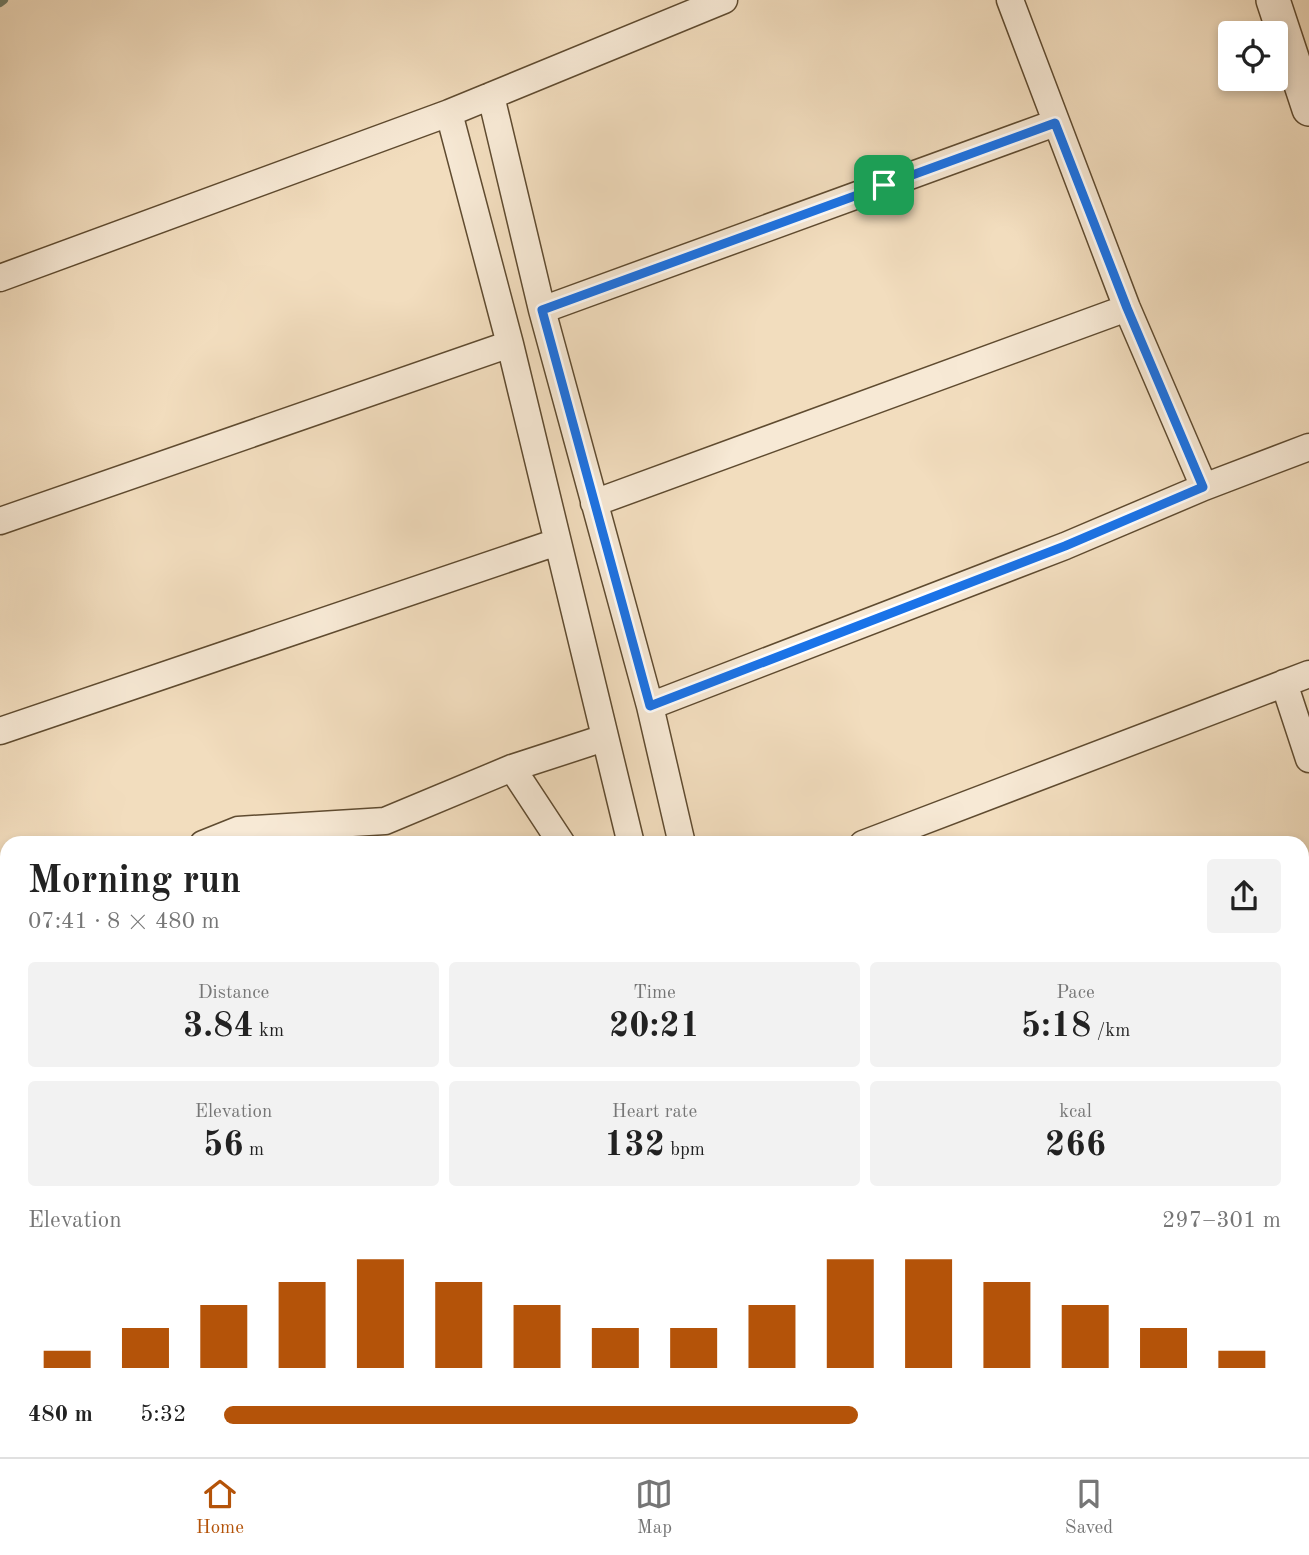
<!DOCTYPE html>
<html lang="en">
<head>
<meta charset="utf-8">
<style>
  body { margin:0; font-family:"Old Standard TT",serif; background:#f2f2f2; color:#222; height:100vh; display:flex; flex-direction:column; font-size:26px; white-space:nowrap }
  * { box-sizing:border-box; margin:0 }
  p { font-size:23px; color:#767676 }
  .icon { flex:none; width:38px; height:38px; fill:none; stroke:currentColor; stroke-width:2; stroke-linecap:round; stroke-linejoin:round }
  .map { position:relative; flex:1; overflow:hidden }
  .sheet { position:absolute; left:0px; top:836px; width:1309px; height:621px; display:flex; flex-direction:column; background:#fff; border-radius:21px 21px 0 0; box-shadow:0 4px 10px #0003 }
  .sheet>* { flex:none }
  .buttons { position:absolute; left:1218px; top:21px; display:grid; gap:14px }
  .buttons a { display:grid; place-items:center; width:70px; height:70px; border-radius:7px; background:#fff; box-shadow:0 4px 10px #0003; font-size:35px }
  .pin { position:absolute; display:grid; place-items:center; width:60px; height:60px; color:#fff; margin:-30px; border-radius:14px; box-shadow:0 4px 10px #0006 }
  .round { display:grid; place-items:center; flex:none; width:74px; height:74px; border-radius:7px; background:#f2f2f2 }
  .summary { display:flex; align-items:center; justify-content:space-between; height:119px; padding:0 28px }
  h1 { font-size:38px; font-weight:700; line-height:52px }
  .stats { display:grid; grid-template-columns:repeat(3,1fr); gap:10px; height:119px; padding:7px 28px }
  .stats div { display:grid; align-content:center; border-radius:7px; background:#f2f2f2; text-align:center }
  .stats b { font-size:35px; font-weight:700 }
  .stats small { font-size:19px; font-weight:400 }
  .stats p { font-size:19px }
  .chart { height:196px; padding:14px 28px }
  .chart p { display:flex; justify-content:space-between }
  .chart svg { width:100%; height:126px; margin-top:7px; stroke:#b45309; stroke-width:6 }
  ul { padding:0 28px; list-style:none; font-size:23px }
  li { display:grid; grid-template-columns:112px 84px 1fr; align-items:center; height:52px }
  li i { height:18px; border-radius:9px; background:#b45309 }
  .menu { display:flex; justify-content:space-around; align-items:center; height:98px; border-top:2px solid #e0e0e0; background:#fff; font-size:19px; color:#767676 }
  .menu a { display:grid; justify-items:center; gap:4px }
  .menu .on { color:#b45309 }
  .map>svg:first-child { display:block }
  .lines { fill:none; stroke-linecap:round; stroke-linejoin:round }
  .stream { stroke:#707c67; stroke-width:8 }
  .building { fill:url(#building-hatch); stroke:#2e1a00; stroke-width:2 }
  .minor-casing { stroke:#5f4b30; stroke-width:29 }
  .tertiary-casing { stroke:#5f4b30; stroke-width:36 }
  .minor { stroke:#f7e9d5; stroke-width:26 }
  .tertiary { stroke:#f7e9d5; stroke-width:33 }
  .route-casing { stroke:#fff; stroke-width:14 }
  .route { stroke:#1a73e8; stroke-width:9 }
</style>
</head>
<body>
<div class="map">
<svg width="1309" height="1457" viewBox="0 0 1309 1457">
  <defs>
    <pattern id="building-hatch" width="6" height="6" patternUnits="userSpaceOnUse" patternTransform="scale(1.75)"><rect width="6" height="6" fill="#e8ab8a"/><path d="M-1 1l2-2M0 6l6-6M5 7l2-2" fill="none" stroke="#c79375"/></pattern>
  </defs>
  <rect width="100%" height="100%" fill="#f2ddbe"/>
  <filter id="stains"><feTurbulence type="fractalNoise" baseFrequency=".00286" numOctaves="4"/><feColorMatrix values="0 0 0 0 .2 0 0 0 0 .09 0 0 0 0 .02 0 0 0 .5 -.17"/></filter>
  <radialGradient id="worn" r=".72"><stop offset=".6" stop-color="#630" stop-opacity="0"/><stop offset="1" stop-color="#630" stop-opacity=".3"/></radialGradient>
  <g class="lines">
    <path class="stream" d="M0,3L4,0"/>
  </g>
  <path class="building" d="M1302,1004L1309,1013V1081L1302,1072Z
    M1302,1114L1309,1123V1189L1302,1180Z"/>
  <g class="lines">
    <g class="minor-casing">
      <path id="minor" d="M1010,0L1127,308L1204,487
        M491,96L542,310L650,706L682,844
        M449,113L510,344L631,844
        M0,278L449,113L724,0
        M542,310L1055,123
        M594,503L1127,308
        M0,521L510,344
        M1284,683L1309,759
        M650,706L1065,546L1204,487L1309,447
        M0,731L557,542
        M512,768L562,844
        M203,844L238,830L385,821L512,768L604,738
        M863,844L1309,674
        M1302,919L1309,916
        M0,921L7,918
        M0,1029L7,1040
        M0,1156L7,1152
        M1302,1236L1309,1230
        M0,1332L7,1326
        M0,1393L7,1404
        M1302,1413L1309,1418
        M37,1451L41,1457
        M298,1451L302,1457
        M553,1457L561,1451
        M949,1457L957,1451"/>
    </g>
    <g class="tertiary-casing">
      <path id="tertiary" d="M1273,0L1309,109
        M1308,1457L1309,1456"/>
    </g>
    <use href="#minor" class="minor"/>
    <use href="#tertiary" class="tertiary"/>
  </g>
  <g class="lines">
    <g class="route-casing">
      <path id="route" d="M1055,123L1127,308L1203,487L1065,546L650,706L542,310Z"/>
    </g>
    <use href="#route" class="route"/>
  </g>
  <rect width="100%" height="100%" filter="url(#stains)"/>
  <rect width="100%" height="100%" fill="url(#worn)"/>
</svg>
<div class="buttons">
<a><svg class="icon" aria-label="locate" viewBox="0 0 24 24"><circle cx="12" cy="12" r="6"/><path d="M12 2v4M12 18v4M2 12h4M18 12h4"/></svg></a>
</div>
<div class="pin" style="left:884px;top:185px;background:#1e9e55"><svg class="icon" aria-label="arrive" viewBox="0 0 24 24"><path d="M6 21V4h12l-3 4 3 4H6"/></svg></div>
<section class="sheet">
<div class="summary"><div><h1>Morning run</h1><p>07:41 · 8 × 480 m</p></div><a class="round"><svg class="icon" aria-label="share" viewBox="0 0 24 24"><path d="M12 15V3M7 8l5-5 5 5M5 13v7h14v-7"/></svg></a></div>
<div class="stats">
<div><p>Distance</p><b>3.84<small> km</small></b></div>
<div><p>Time</p><b>20:21</b></div>
<div><p>Pace</p><b>5:18<small> /km</small></b></div>
</div>
<div class="stats">
<div><p>Elevation</p><b>56<small> m</small></b></div>
<div><p>Heart rate</p><b>132<small> bpm</small></b></div>
<div><p>kcal</p><b>266</b></div>
</div>
<div class="chart"><p><span>Elevation</span>297–301 m</p>
<svg viewBox="0 0 160 44" preserveAspectRatio="none"><path d="M5 44V38M15 44V30M25 44V22M35 44V14M45 44V6M55 44V14M65 44V22M75 44V30M85 44V30M95 44V22M105 44V6M115 44V6M125 44V14M135 44V22M145 44V30M155 44V38"/></svg>
</div>
<ul>
<li><b>480 m</b>5:32<i style="width:60%"></i></li>
</ul>
</section>
</div>
<nav class="menu">
<a class="on"><svg class="icon" aria-label="home" viewBox="0 0 24 24"><path d="M3 11l9-7 9 7M6 9v11h12V9"/></svg>Home</a>
<a><svg class="icon" aria-label="map" viewBox="0 0 24 24"><path d="M3 6l6-2 6 2 6-2v14l-6 2-6-2-6 2zM9 4v14M15 6v14"/></svg>Map</a>
<a><svg class="icon" aria-label="saved" viewBox="0 0 24 24"><path d="M7 4h10v16l-5-4-5 4z"/></svg>Saved</a>
</nav>
</body>
</html>
